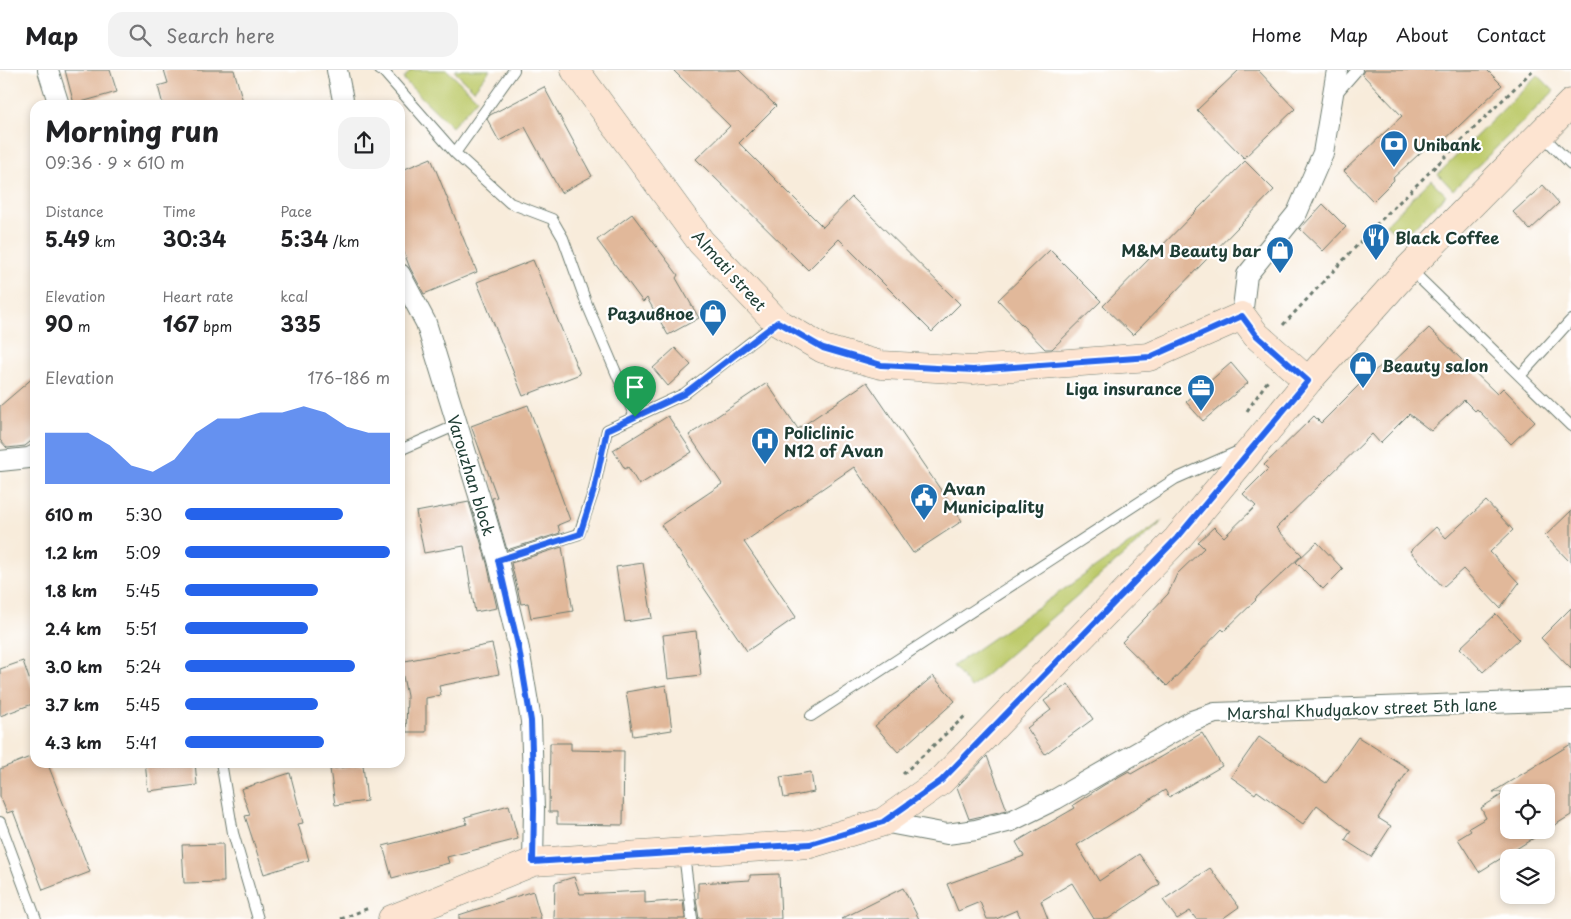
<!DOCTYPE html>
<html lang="en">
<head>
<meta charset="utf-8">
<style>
  body { margin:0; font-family:"Playpen Sans",sans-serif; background:#f2f2f2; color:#202124; height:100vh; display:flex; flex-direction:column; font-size:19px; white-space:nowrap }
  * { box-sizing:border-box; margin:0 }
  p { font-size:16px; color:#757577 }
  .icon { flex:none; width:28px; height:28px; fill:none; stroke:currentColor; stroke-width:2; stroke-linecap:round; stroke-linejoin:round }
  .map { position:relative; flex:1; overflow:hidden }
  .panel { position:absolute; left:30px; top:30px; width:375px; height:668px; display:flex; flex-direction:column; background:#fff; border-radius:15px; box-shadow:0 2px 8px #0003 }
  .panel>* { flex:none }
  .fabs { position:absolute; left:1500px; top:714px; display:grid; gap:10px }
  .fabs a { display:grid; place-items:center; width:55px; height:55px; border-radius:10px; background:#fff; box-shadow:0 2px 8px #0003; font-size:25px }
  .pin { position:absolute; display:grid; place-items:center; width:42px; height:42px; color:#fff; margin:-51px -21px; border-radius:50% 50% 50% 0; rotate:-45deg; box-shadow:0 0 5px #0007 }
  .pin .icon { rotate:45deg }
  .round { display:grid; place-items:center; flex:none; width:52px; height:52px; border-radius:15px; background:#f2f2f2 }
  .summary { display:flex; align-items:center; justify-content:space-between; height:85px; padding:0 15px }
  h1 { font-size:28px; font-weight:700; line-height:38px }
  .metrics { display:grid; grid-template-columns:repeat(3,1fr); gap:8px; height:85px; padding:5px 15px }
  .metrics div { display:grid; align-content:center }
  .metrics b { font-size:21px; font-weight:700 }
  .metrics small { font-size:14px; font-weight:400 }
  .metrics p { font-size:14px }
  .chart { height:140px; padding:10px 15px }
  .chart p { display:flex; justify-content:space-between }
  .chart svg { width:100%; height:90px; margin-top:5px; fill:#2563eb; opacity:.7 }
  ul { padding:0 15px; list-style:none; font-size:16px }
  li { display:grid; grid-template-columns:80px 60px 1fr; align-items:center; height:38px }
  li i { height:12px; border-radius:6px; background:#2563eb }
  header { display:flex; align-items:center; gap:30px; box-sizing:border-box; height:70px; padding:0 25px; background:#fff; border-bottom:1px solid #e0e0e0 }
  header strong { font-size:24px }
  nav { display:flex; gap:28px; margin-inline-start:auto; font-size:18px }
  .search { width:350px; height:45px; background:#f2f2f2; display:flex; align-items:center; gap:12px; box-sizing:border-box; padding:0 18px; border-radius:15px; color:#757577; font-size:19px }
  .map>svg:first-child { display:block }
  .green { fill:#bdca6b; stroke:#6e8450 }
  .building { fill:#e1b89a; fill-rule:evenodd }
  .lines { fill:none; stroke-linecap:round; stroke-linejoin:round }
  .lane-casing { stroke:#6b7a6e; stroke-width:12 }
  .street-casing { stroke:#6b7a6e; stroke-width:22 }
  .secondary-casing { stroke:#6b7a6e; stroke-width:29 }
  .path { stroke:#6b7a6e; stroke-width:3; stroke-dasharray:4 4; stroke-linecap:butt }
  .lane { stroke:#fff; stroke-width:10 }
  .street { stroke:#fff; stroke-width:20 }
  .secondary { stroke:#fde4d1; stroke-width:28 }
  .route-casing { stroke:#fff; stroke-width:10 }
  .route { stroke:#2563eb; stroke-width:6 }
  .labels { text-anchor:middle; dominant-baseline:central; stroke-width:4.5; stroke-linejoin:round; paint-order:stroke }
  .poi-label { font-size:16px; font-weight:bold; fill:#1f3d34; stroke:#fff; text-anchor:start }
  .street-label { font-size:16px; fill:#1f3d34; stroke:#fff }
</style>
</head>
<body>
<header>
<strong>Map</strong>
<div class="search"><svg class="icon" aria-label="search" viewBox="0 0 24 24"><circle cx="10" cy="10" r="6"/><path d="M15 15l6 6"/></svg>Search here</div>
<nav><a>Home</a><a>Map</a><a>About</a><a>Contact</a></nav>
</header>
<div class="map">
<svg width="1571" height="849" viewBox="0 0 1571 849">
  <rect width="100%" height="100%" fill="#fff"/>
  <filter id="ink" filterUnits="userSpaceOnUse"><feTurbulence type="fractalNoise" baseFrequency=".02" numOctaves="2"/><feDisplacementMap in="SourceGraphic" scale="10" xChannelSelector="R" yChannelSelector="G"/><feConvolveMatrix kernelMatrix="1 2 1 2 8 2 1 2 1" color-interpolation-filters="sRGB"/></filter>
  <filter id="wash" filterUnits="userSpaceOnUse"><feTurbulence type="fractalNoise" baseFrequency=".0096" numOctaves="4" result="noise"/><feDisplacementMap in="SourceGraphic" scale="20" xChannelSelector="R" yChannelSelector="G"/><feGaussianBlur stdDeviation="1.12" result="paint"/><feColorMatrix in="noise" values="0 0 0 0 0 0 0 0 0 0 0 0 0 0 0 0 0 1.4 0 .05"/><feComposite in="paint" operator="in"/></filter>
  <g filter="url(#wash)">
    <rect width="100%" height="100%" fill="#f8ecdb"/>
    <path class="green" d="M411,0H447L477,29L452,57L403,9Z
      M456,0H490L474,20L455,2Z
      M1538,5L1554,21L1453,120L1438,104Z
      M1431,110L1446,125L1401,170L1386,154Z
      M1164,450L971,618L953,596Z"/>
    <g id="blocks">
      <path class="building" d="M65,0H110L117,22L74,34Z
        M164,0H234L244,35H163L158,16L168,13Z
        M673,0H739L776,36L739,73L823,157L852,127L960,234L932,262L839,169L808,200L696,89L730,56Z
        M1239,0H1258L1295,39L1244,88L1197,40Z
        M1364,0H1487L1502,15L1436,78L1431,73L1393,108L1394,110L1373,131L1344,101L1402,46L1362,4Z
        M544,17L592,106L561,123L525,57L499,71L487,49L490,45Z
        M431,88L477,202L424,224L410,198L400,173V101Z
        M1245,91L1274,120L1133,265L1103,236Z
        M1543,115L1559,133L1530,160L1513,142Z
        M1323,134L1346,157L1323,181L1300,159Z
        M632,144L678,205L676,208L699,248L668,265L647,228L643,232L597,170Z
        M1050,180L1101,231L1052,279H1045L998,230Z
        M533,190L580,304L523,326L477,212Z
        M1429,258L1497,324L1503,318L1535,351L1511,374L1477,339L1475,341L1464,330L1431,361L1409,344L1380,373L1372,364L1276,458L1302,485L1255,529L1256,530L1224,561L1222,559L1167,616L1122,572L1168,524L1177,504L1204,478L1198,472L1214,457L1224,467L1256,436L1243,424L1268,399L1264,395L1314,346L1321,353L1370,304L1385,293L1388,297Z
        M675,278L691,295L668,316L653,298Z
        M1231,293L1248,313L1203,351L1186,332Z
        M35,306V368L25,376L7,378L0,370V336Z
        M867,312L962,451L913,483L854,397L744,472L796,547L747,581L661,455L722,414L689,365L767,313L798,359Z
        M528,335L570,450L558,455L560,463L507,480L492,428L497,427L471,356Z
        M668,346L692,382L639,415L628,397L625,399L613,380Z
        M1486,431L1513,460L1490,482L1519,513L1500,538L1463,499L1443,517L1410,481L1436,457L1446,468Z
        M469,432L487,493L497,538L475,542L464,476L424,483L416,442Z
        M1571,441V493L1545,466Z
        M1317,472L1343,499L1323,519L1296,492Z
        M562,477L573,541L531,548L528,533L521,534L511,493Z
        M643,493L652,548L625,552L616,497Z
        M1571,538V599L1541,568Z
        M1496,544L1519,569L1483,602L1460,578Z
        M696,561L701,605L668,609L663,565Z
        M492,574L499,604L439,616L441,625L426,628V662H406L407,626L400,592Z
        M23,591L35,626V633L0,646V599Z
        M933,606L955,631L898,682L875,656Z
        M1068,614L1093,649L1045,684L1027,658L1051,640L1044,631Z
        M666,615L672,660L633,666L626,622Z
        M1202,663L1222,696L1169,727L1165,720L1077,775L1099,811L1139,784L1160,814L1108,849H1094L1072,813L1041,831L1048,849H1021L1017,840L996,849H987L980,832L958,841L947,814L1024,786L1016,772L1075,738L1073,735L1104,715L1129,701L1131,704Z
        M1259,667L1326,713L1358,667L1409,699L1378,748L1391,756L1371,787L1345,770L1351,761L1317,735L1303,754L1257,721L1255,724L1231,707Z
        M550,673H571V680L624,681L623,755L557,754V742H549Z
        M1571,674V745L1479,802L1458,769L1471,761L1469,758L1486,748L1481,738L1506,722H1493ZM1509,722H1546V760H1509Z
        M35,685V692H47L90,802L43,820L13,741L7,743L0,726V699Z
        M987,686L1007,740L969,749L957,717Z
        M145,692H195L197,715L148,721Z
        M363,695L367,731L335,735L330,699Z
        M811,702L814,722L784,728L780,707Z
        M290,703L303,753L298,754L309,790L264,804L245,746L250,745L241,719Z
        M509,735L518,769L447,787L449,793L392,808L383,776L467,754L465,747Z
        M223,774L224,812L184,813L182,775Z
        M1210,798L1239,837L1222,849H1196L1190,841L1177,849L1163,830Z
        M779,804L781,849H699L696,829L698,828V813L750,810V805Z
        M574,807L580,824L645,821V833L683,830L685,849H554L555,813Z
        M903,818L919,849H841Z
        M533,821L541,849H459V845Z"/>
    </g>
  </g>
  <g filter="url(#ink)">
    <use href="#blocks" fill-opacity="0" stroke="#6b7a6e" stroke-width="1"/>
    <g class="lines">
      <g class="lane-casing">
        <path id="lane" d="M380,0L384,2L455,83L510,133L552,149L563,168L586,232L635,347
          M1336,24L1357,0
          M1541,64L1571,94
          M455,83L514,0
          M1409,198L1571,356
          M1520,306L1571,250
          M400,380L457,355
          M498,490L579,464L594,420L607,360L684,324L777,252
          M811,646L1175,409L1241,380
          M221,692L233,763L258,849
          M0,752L36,849
          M684,784L692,849"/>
      </g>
      <g class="street-casing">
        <path id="street" d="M48,0L59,35
          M337,0L344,35
          M400,204L426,253L485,445L498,490L519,579L531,651L534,739L533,792
          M1242,246L1247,205L1297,143L1323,83L1337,0
          M0,391L29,388L35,385
          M883,752L947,764L976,760L1011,751L1056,729L1192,651L1215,643L1571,630"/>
      </g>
      <g class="secondary-casing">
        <path id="secondary" d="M575,0L701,172L777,252L823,279L881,295L973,300L1149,287L1242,246L1256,265L1308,311
          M392,849L533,792L810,774L883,752L941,711L1177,469L1308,311L1409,198L1571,33"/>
      </g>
      <path class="path" d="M1283,255L1377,154L1533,0
        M1247,341L1269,309
        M903,704L966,645
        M341,849L369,838"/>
      <use href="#lane" class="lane"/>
      <use href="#street" class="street"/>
      <use href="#secondary" class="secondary"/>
    </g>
  </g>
  <g class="lines" filter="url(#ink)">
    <g class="route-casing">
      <path id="route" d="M1242,246L1256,265L1308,311L1177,468L941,711L883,752L810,774L533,792L534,739L531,651L519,579L498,490L580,464L594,420L607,360L684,324L778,252L823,278L881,295L973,300L1150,287Z"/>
    </g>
    <use href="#route" class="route"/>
  </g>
  <defs>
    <g id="bank-pin" transform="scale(1.4375)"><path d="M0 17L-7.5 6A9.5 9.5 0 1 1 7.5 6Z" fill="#1f6fb2" stroke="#fff"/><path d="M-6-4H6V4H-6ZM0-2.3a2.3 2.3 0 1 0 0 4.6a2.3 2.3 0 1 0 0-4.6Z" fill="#fff"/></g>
    <g id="restaurant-pin" transform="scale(1.4375)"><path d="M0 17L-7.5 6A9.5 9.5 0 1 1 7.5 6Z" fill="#1f6fb2" stroke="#fff"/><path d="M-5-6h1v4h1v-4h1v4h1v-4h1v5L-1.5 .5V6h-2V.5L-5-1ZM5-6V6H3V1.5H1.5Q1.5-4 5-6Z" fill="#fff"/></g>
    <g id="shop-pin" transform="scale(1.4375)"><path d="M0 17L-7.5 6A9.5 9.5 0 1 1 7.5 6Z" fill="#1f6fb2" stroke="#fff"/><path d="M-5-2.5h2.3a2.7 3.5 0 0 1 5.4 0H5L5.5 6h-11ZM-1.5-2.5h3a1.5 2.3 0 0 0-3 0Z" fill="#fff"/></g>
    <g id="office-pin" transform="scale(1.4375)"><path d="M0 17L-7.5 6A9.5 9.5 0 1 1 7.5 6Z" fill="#1f6fb2" stroke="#fff"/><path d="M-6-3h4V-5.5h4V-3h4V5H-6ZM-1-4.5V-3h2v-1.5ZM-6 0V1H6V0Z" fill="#fff"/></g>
    <g id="hospital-pin" transform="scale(1.4375)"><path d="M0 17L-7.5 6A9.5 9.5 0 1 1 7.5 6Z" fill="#1f6fb2" stroke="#fff"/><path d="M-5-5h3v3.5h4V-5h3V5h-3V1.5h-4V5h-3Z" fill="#fff"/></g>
    <g id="civic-pin" transform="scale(1.4375)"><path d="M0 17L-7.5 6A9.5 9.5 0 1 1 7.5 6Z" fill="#1f6fb2" stroke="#fff"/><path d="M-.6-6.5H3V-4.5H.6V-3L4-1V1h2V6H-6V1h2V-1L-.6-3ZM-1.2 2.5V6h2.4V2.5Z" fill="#fff"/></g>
  </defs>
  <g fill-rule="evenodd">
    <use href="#bank-pin" x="1394" y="74"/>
    <use href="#restaurant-pin" x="1376" y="167"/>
    <use href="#shop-pin" x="1280" y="180"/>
    <use href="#shop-pin" x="713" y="243"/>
    <use href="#shop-pin" x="1363" y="295"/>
    <use href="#office-pin" x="1201" y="318"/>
    <use href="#hospital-pin" x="765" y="371"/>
    <use href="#civic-pin" x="924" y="427"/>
  </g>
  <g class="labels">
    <g class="poi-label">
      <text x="1413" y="74">Unibank</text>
      <text x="1395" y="167">Black Coffee</text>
      <text x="1261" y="180" text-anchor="end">M&amp;M Beauty bar</text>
      <text x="694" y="243" text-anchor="end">Разливное</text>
      <text x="1382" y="295">Beauty salon</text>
      <text x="1182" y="318" text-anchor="end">Liga insurance</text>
      <text x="784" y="362">Policlinic<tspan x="784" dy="18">N12 of Avan</tspan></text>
      <text x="943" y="418">Avan<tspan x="943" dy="18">Municipality</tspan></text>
    </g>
    <g class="street-label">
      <text transform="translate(730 200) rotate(48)">Almati street</text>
      <text transform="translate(472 405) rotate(73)">Varouzhan block</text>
      <text transform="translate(1362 638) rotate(-2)">Marshal Khudyakov street 5th lane</text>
    </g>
  </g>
</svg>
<div class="fabs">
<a><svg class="icon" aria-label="locate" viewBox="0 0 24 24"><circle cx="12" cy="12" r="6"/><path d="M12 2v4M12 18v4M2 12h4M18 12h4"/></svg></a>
<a><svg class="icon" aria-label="layers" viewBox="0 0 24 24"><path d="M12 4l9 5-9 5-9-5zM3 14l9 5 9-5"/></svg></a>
</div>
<div class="pin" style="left:635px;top:347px;background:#1e9e55"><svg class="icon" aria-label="arrive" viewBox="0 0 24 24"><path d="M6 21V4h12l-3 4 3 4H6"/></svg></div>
<section class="panel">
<div class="summary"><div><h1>Morning run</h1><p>09:36 · 9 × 610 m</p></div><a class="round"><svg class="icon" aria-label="share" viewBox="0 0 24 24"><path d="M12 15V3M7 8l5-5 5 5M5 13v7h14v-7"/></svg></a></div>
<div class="metrics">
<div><p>Distance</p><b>5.49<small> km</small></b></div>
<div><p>Time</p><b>30:34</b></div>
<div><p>Pace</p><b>5:34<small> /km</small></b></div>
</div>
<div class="metrics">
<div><p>Elevation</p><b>90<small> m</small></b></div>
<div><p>Heart rate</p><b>167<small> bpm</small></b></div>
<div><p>kcal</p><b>335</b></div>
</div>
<div class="chart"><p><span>Elevation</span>176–186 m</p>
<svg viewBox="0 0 160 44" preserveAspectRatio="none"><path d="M0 44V19L10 19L20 19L30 25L40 35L50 38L60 32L70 19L80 12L90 12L100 9L110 9L120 6L130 9L140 16L150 19L160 19V44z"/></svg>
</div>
<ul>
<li><b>610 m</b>5:30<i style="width:77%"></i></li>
<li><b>1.2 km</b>5:09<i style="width:100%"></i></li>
<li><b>1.8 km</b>5:45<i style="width:65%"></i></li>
<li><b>2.4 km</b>5:51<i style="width:60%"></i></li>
<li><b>3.0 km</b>5:24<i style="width:83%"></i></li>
<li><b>3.7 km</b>5:45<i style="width:65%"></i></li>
<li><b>4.3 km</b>5:41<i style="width:68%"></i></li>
</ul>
</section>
</div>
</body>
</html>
